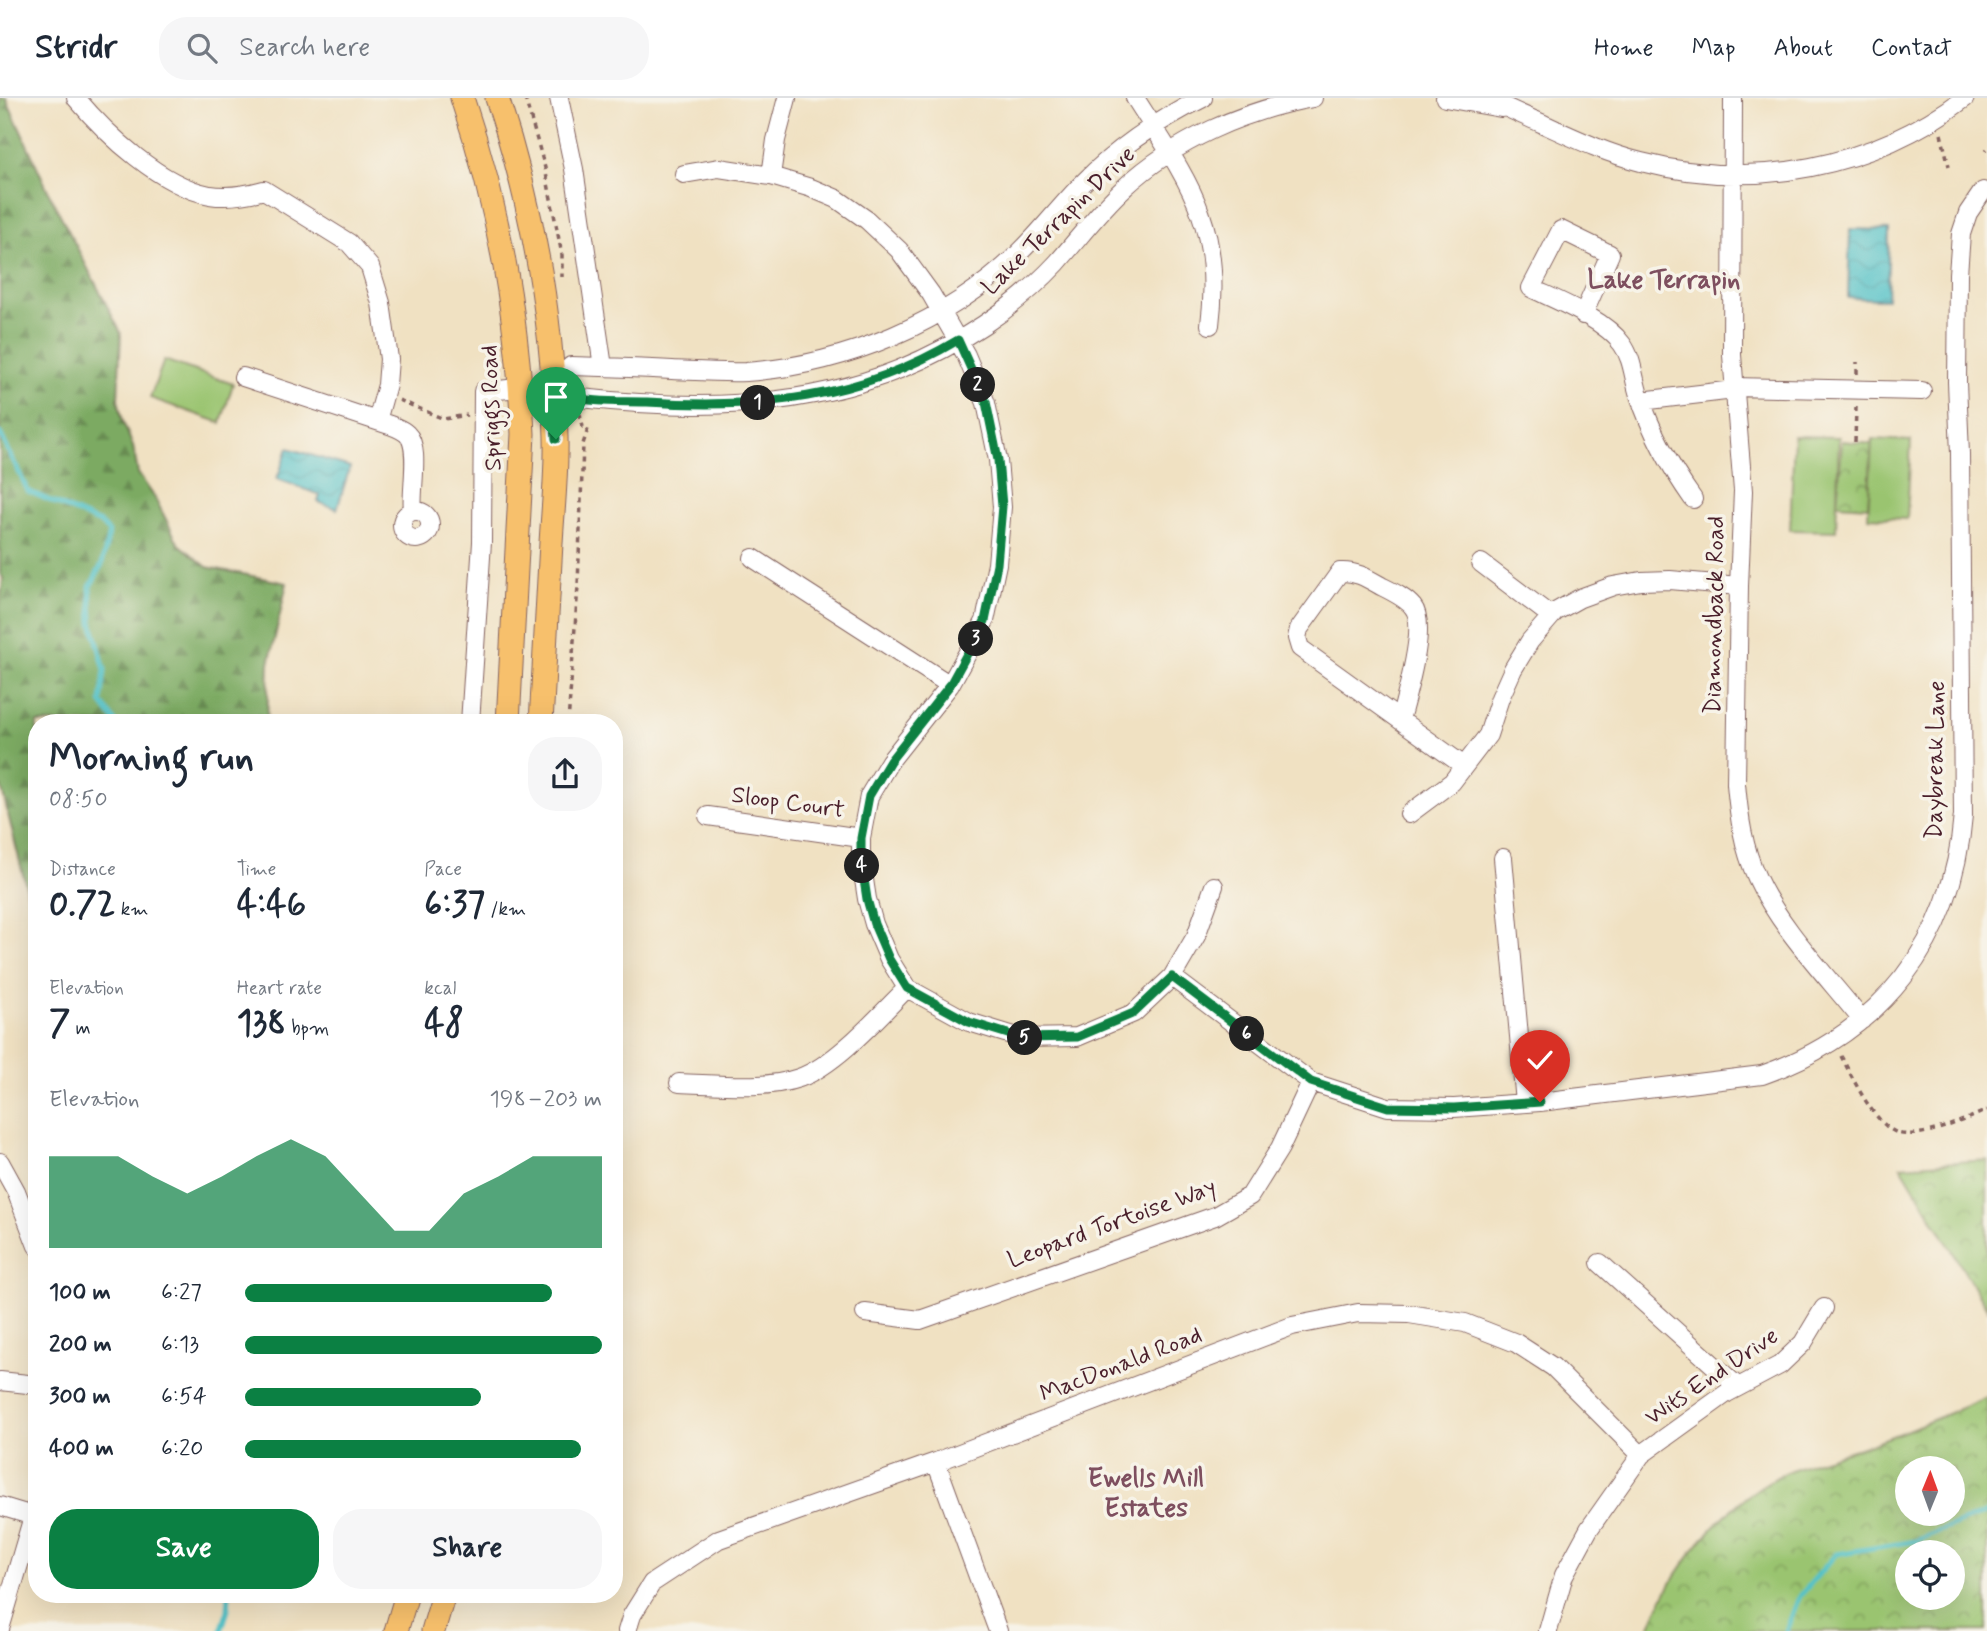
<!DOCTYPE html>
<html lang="en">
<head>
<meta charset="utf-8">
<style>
  body { margin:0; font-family:Mynerve,sans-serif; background:#f6f6f7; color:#1f2937; height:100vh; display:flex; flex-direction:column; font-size:26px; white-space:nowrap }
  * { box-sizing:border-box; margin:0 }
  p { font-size:23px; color:#747a83 }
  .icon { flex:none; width:38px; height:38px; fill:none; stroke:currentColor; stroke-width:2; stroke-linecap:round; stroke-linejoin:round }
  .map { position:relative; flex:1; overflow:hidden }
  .sheet { position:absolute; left:28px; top:616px; width:595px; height:889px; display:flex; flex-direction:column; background:#fff; border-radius:28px; box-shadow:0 7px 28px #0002 }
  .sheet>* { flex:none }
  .needle { width:46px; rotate:1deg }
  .buttons { position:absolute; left:1895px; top:1358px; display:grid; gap:14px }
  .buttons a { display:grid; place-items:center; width:70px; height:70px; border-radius:50%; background:#fff; box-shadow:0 7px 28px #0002; font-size:35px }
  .pin { position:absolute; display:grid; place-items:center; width:60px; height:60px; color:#fff; margin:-72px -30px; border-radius:50% 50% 50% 0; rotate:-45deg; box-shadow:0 0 7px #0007 }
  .pin .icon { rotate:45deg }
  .km { position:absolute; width:35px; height:35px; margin:-18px; border-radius:50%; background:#222; color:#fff; font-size:19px; line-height:35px; text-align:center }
  .round { display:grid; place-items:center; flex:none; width:74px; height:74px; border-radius:28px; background:#f6f6f7 }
  .head { display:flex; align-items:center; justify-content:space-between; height:119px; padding:0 21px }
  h1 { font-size:38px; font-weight:800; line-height:52px }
  .stats { display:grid; grid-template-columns:repeat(3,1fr); gap:10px; height:119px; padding:7px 21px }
  .stats div { display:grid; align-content:center }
  .stats b { font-size:35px; font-weight:800 }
  .stats small { font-size:19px; font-weight:400 }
  .stats p { font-size:19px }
  .chart { height:196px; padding:14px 21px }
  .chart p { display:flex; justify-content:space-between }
  .chart svg { width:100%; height:126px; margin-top:7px; fill:#0b8043; opacity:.7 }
  .action { display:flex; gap:14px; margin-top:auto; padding:14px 21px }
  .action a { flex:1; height:80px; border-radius:28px; background:#0b8043; color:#fff; font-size:28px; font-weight:800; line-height:80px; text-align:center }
  .action a+a { background:#f6f6f7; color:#1f2937 }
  ul { padding:0 21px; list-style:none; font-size:23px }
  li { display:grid; grid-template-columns:112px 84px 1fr; align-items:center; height:52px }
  li i { height:18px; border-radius:9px; background:#0b8043 }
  header { display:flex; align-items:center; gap:42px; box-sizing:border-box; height:98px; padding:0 35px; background:#fff; border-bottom:2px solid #e0e1e3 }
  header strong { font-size:33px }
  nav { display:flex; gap:38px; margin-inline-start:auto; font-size:24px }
  .search { width:490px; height:63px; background:#f6f6f7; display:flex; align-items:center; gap:18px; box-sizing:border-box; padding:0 24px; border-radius:28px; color:#747a83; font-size:26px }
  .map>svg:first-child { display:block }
  .forest { fill:url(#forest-firs); stroke:#626446; stroke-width:2 }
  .park { fill:url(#park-crowns); stroke:#72724e; stroke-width:2; fill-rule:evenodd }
  .pitch { fill:#9ac470; stroke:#72724e; stroke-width:2 }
  .water { fill:url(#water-waves); stroke:#4f707a; stroke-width:2 }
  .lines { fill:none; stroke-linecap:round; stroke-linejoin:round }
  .stream { stroke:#54c2c8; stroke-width:5 }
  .minor-casing { stroke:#846360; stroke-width:20 }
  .major-casing { stroke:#846360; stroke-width:25 }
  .path { stroke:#846360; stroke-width:3.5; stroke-dasharray:5 5; stroke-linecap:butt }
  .minor { stroke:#fff; stroke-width:18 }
  .major { stroke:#f7c06c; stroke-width:23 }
  .route-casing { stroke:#fff; stroke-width:14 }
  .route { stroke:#0b8043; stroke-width:9 }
  .labels { text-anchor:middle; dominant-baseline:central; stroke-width:7; stroke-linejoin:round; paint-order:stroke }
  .street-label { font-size:24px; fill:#4a1f2b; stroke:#f7f3e8 }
  .neighbourhood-label { font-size:26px; font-weight:bold; fill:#7e4f5f; stroke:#f7f3e8 }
</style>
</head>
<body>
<header>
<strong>Stridr</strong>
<div class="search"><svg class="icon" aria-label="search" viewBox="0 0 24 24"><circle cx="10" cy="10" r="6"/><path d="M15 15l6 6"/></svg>Search here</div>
<nav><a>Home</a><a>Map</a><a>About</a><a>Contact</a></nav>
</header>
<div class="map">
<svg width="1987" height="1533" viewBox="0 0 1987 1533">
  <defs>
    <pattern id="forest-firs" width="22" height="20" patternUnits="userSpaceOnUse" patternTransform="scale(1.75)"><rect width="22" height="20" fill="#7baa62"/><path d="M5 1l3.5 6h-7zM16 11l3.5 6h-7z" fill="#678a51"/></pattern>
    <pattern id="park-crowns" width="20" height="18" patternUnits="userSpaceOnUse" patternTransform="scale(1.75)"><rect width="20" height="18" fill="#9ac470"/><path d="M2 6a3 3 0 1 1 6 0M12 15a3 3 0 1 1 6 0" fill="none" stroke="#809f5c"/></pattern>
    <pattern id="water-waves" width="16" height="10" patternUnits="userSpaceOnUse" patternTransform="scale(1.75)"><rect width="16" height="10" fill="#54c2c8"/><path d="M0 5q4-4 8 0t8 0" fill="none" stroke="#4ba6ac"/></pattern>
  </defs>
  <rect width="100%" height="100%" fill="#f7f3e8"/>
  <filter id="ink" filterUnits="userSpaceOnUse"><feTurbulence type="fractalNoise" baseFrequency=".0143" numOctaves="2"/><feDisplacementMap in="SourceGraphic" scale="14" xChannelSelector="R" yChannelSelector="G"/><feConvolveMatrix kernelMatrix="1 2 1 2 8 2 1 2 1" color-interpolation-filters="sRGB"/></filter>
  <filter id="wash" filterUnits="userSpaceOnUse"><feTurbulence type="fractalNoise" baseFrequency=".00686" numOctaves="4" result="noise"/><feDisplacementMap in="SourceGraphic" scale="28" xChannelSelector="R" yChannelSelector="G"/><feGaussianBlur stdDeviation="1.57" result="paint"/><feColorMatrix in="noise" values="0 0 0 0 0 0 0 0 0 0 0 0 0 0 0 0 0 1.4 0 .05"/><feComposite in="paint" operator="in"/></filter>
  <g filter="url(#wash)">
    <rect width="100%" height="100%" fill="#f0e1c2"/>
    <path class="forest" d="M0,0H6L50,97L121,235L118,301L123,324L133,348L138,375L155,400L178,445L207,469L287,485L269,566L267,625H37V833L0,684V508L3,480L0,476Z"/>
    <path class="park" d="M1842,343L1872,346L1868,408L1837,406Z
      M1987,1062V1211L1901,1068Z
      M1987,1299V1533H1648C1671,1472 1722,1407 1781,1377C1806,1364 1836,1358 1862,1349C1905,1334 1946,1317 1987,1299ZM1953,1370V1416H1908V1370ZM1953,1454V1500H1908V1454Z"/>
    <path class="pitch" d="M164,262L233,286L221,325L150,300Z
      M1794,338L1839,339L1836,433L1790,432Z
      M1872,341L1911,343L1907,421L1868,419Z"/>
    <path class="water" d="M1850,131L1889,132L1887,201L1848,200Z
      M288,350L350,369L337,411L318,404L320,397L277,381Z"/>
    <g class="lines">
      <path class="stream" d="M0,335L28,393L100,425L109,434L102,466L90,489L92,524L105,572L101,604L116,625
        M221,1533L228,1512L229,1496
        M1786,1533L1799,1499L1836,1456L1915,1443L1987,1414"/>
    </g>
  </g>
  <g filter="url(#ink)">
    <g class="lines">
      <g class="minor-casing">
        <path id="minor" d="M76,0C107,37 161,88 210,97C229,100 246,97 264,92L349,145L370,169L381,205L389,261L387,287L377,323L243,279
          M559,0L574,71L603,269
          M1135,0C1187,82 1223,125 1210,227
          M1445,0L1501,10
          M1488,0C1505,10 1523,17 1541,25C1574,40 1605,55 1641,64C1753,93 1873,70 1965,0
          M1733,0L1732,257L1743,393L1739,488L1736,686C1739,718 1743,750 1757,780C1780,830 1827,878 1862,922
          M684,76L719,70L771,78L811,90L837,101L867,122L899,152L931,196L966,257L986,305L998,362L1002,409L997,466L985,523L950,587L890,663L869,698L861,740V762L867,801L874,826L889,861L907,890L969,924L1021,940L1077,939L1134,915L1172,879L1196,838L1214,788
          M771,78L776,42L787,0
          M1583,217L1610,156L1561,132L1531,190C1558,203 1604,221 1622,246C1633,261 1633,279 1639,297C1651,333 1671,370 1693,401
          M552,289L571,268C605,269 638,270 672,272C696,273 721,275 746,274C844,267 947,225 1018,156C1041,134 1060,108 1083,85C1117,50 1159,22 1203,0
          M1734,289L1922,293
          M1641,303L1734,292
          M377,323C386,326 400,329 407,336C421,349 410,394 413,413
          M402 427a14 14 0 1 1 28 0a14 14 0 1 1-28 0Z
          M753,460L950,587
          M1481,465L1551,518
          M1400,622C1406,598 1428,527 1413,509C1406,500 1391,493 1381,488C1367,480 1356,473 1340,474L1299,531L1297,540L1300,550L1464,668
          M470,625L482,444L483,293C501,293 537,286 552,289C562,290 571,299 581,300C689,312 798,312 900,271C957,248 1014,211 1057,165C1079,140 1099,113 1124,90C1175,42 1245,12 1313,0
          M1409,716L1452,684L1488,637L1500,600L1513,571L1530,543L1555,514L1580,500L1613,488L1641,483L1670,482L1739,488
          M708,718L861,740
          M1503,760L1525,1005
          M1172,879L1311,984L1388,1009L1454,1010L1540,1004L1762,977C1881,935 1953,844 1963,717L1960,356L1957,284L1958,176L1961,136L1968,115L1983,93
          M679,985C715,986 765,992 799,980C835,968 880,917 907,890
          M0,1064L16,1093L37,1148
          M1600,1165L1738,1289
          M865,1215L920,1222L1215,1118L1250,1098L1280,1050L1311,984
          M0,1283L37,1287
          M936,1364L998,1533
          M0,1408L33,1418
          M0,1531L37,1405
          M627,1533L632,1517L652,1485L719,1441L936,1364L1292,1228L1358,1215L1409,1216L1465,1225L1516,1245L1553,1269L1641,1357
          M1548,1533L1564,1477L1589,1431L1641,1357L1727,1295L1780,1267L1803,1245L1824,1210"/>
      </g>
      <g class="major-casing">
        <path id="major" d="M462,0C499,109 518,221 523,336L508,625
          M497,0C533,109 553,224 556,339C557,374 553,410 551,445C548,505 544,565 541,625
          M396,1533L407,1496
          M433,1533L444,1496"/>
      </g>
      <path class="path" d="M525,0L545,70L562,157V179
        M1941,36L1949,68
        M1986,52L1987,51
        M1857,276V264
        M399,302L444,321L467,317
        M1855,344L1856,309
        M568,625L578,488L583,346L588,331L583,329L580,316
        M1841,958C1853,980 1874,1027 1898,1035C1919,1042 1967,1021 1987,1012"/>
      <use href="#minor" class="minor"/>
      <use href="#major" class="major"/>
    </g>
  </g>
  <g class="lines" filter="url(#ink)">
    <g class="route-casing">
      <path id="route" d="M556,341L552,289C560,292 569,298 577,300C596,305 626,303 647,304C760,311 858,302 958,242L986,304L998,362L1002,408L997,466L985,523L950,587L890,663L869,698L861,740V762L867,801L874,826L889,861L907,890L969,924L1021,940L1077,939L1134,915L1172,879L1311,984L1388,1009L1454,1010L1540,1004"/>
    </g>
    <use href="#route" class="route"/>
  </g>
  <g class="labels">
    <g class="street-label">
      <text transform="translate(1059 123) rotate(-44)">Lake Terrapin Drive</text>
      <text transform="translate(492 310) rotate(-92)">Spriggs Road</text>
      <text transform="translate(1715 517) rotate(-89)">Diamondback Road</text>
      <text transform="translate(1936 662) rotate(-89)">Daybreak Lane</text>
      <text transform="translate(788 705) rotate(8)">Sloop Court</text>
      <text transform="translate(1112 1126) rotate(-20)">Leopard Tortoise Way</text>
      <text transform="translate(1121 1267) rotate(-21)">MacDonald Road</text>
      <text transform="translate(1712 1279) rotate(-34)">Wits End Drive</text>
    </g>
    <g class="neighbourhood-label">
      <text x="1664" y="183">Lake Terrapin</text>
      <text x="1146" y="1381">Ewells Mill<tspan x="1146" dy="30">Estates</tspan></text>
    </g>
  </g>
</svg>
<div class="buttons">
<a><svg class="needle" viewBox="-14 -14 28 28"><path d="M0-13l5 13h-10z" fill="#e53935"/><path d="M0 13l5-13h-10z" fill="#747a83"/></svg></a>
<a><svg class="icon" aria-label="locate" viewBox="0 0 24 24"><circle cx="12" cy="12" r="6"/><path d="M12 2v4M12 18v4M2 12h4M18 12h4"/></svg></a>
</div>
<div class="pin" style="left:556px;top:341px;background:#1e9e55"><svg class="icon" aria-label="arrive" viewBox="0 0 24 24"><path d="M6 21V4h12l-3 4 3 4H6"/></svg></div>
<div class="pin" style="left:1540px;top:1004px;background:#d93025"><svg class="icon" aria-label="check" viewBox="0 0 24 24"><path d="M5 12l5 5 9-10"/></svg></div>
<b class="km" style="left:758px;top:305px">1</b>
<b class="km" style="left:978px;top:287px">2</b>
<b class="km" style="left:976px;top:541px">3</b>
<b class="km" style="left:862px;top:768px">4</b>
<b class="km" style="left:1025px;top:940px">5</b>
<b class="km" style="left:1247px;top:936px">6</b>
<section class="sheet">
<div class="head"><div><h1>Morning run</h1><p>08:50</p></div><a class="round"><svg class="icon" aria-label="share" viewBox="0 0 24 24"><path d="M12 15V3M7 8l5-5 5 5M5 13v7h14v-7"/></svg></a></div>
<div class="stats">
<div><p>Distance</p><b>0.72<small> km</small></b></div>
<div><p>Time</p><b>4:46</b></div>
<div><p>Pace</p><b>6:37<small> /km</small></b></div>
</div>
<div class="stats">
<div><p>Elevation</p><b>7<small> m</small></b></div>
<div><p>Heart rate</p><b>138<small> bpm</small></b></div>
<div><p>kcal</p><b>48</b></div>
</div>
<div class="chart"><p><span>Elevation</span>198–203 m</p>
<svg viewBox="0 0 160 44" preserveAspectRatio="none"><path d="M0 44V12L10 12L20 12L30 19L40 25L50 19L60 12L70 6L80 12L90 25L100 38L110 38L120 25L130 19L140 12L150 12L160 12V44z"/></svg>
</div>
<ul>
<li><b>100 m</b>6:27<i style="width:86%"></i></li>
<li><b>200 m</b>6:13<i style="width:100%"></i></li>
<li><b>300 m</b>6:54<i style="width:66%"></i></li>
<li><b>400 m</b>6:20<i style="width:94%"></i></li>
</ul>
<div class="action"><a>Save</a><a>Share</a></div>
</section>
</div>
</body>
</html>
